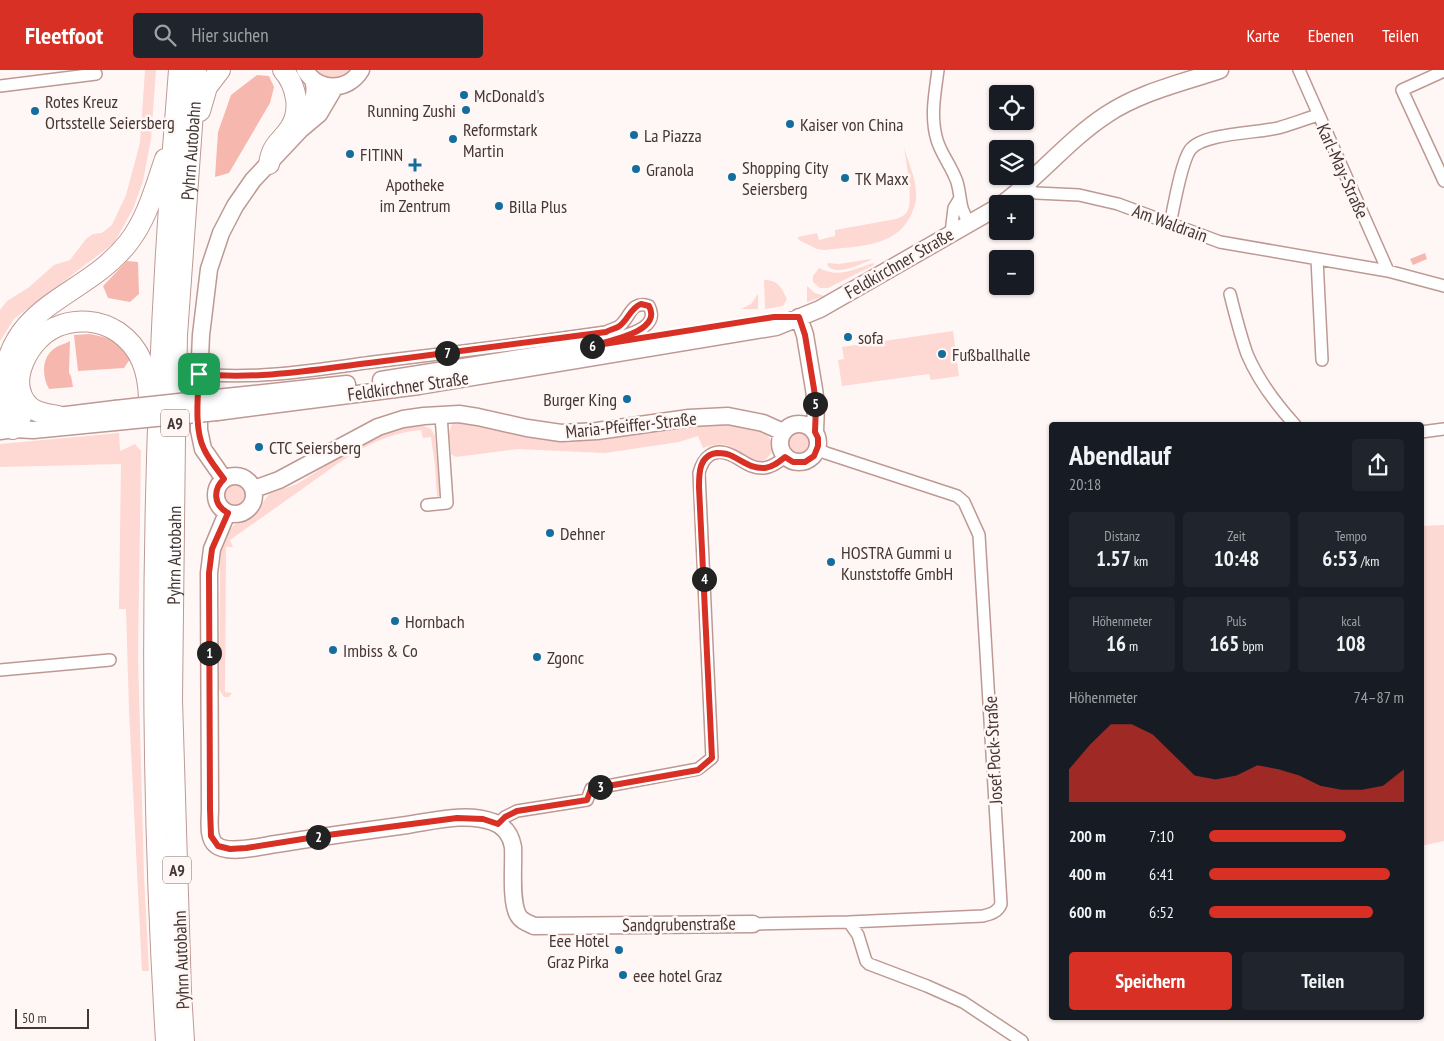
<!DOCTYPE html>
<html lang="de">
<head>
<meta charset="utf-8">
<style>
  body { margin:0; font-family:"PT Sans Narrow",sans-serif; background:#20242c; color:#f1f3f6; height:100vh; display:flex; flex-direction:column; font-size:19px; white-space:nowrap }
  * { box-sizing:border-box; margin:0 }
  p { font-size:16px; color:#9ea1a6 }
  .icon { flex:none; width:28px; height:28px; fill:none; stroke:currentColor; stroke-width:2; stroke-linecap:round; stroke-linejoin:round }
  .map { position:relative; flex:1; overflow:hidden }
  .sheet { position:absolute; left:1049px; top:352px; width:375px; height:598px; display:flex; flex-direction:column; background:#171b24; border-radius:5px; box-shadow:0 1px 4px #0004 }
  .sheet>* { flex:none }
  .tools { position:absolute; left:989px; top:15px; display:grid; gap:10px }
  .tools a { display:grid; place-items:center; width:45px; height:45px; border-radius:5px; background:#171b24; box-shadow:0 1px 4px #0004; font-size:25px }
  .scale { position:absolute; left:15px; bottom:12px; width:74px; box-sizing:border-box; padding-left:5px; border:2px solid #453633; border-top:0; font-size:14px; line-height:18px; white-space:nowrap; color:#453633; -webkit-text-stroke:4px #fff7f5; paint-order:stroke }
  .pin { position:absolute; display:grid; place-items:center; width:42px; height:42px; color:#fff; margin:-21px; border-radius:10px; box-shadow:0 2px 8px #0006 }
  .km { position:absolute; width:25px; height:25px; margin:-12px; border-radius:50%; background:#222; color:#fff; font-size:14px; line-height:25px; text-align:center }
  .round { display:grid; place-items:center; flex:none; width:52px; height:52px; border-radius:5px; background:#20242c }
  .overview { display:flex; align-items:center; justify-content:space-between; height:85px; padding:0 20px }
  h1 { font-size:28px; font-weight:600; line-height:38px }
  .metrics { display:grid; grid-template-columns:repeat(3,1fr); gap:8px; height:85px; padding:5px 20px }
  .metrics div { display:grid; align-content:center; border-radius:5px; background:#20242c; text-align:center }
  .metrics b { font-size:21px; font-weight:600 }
  .metrics small { font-size:14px; font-weight:400 }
  .metrics p { font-size:14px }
  .chart { height:140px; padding:10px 20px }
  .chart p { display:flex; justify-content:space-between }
  .chart svg { width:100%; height:90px; margin-top:5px; fill:#d93025; opacity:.7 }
  .action { display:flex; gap:10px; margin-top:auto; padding:10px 20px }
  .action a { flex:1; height:58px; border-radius:5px; background:#d93025; color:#fff; font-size:20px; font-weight:600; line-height:58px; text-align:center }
  .action a+a { background:#20242c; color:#f1f3f6 }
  ul { padding:0 20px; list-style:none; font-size:16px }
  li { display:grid; grid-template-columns:80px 60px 1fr; align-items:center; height:38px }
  li i { height:12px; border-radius:6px; background:#d93025 }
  header { display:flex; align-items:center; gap:30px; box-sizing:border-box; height:70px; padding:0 25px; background:#d93025; color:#fff }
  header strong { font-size:24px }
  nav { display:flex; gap:28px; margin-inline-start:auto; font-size:18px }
  .search { width:350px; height:45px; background:#20242c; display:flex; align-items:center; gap:12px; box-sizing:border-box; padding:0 18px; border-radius:5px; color:#9ea1a6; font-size:19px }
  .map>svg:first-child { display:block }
  .green { fill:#fed8d2 }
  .water { fill:#f6b8ae }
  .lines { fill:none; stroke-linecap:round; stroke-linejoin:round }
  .street-casing { stroke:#be9994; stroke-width:14 }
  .secondary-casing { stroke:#be9994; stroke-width:19 }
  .highway-casing { stroke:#be9994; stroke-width:22 }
  .street { stroke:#fff; stroke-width:11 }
  .secondary { stroke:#fff; stroke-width:16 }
  .highway { stroke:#fff; stroke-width:20 }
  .secondary-bridge-casing { stroke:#be9994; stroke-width:19; stroke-linecap:butt }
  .secondary-bridge { stroke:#fff; stroke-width:16 }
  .route-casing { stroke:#fff; stroke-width:10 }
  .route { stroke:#d93025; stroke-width:6 }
  .poi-dot { fill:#146d9d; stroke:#fff7f5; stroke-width:2 }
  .labels { text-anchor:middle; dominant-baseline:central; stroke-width:5; stroke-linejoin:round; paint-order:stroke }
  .shield { fill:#fff7f5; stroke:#7d706d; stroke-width:1 }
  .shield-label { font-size:16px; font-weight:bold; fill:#453633 }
  .poi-label { font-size:18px; fill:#453633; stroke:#fff7f5; text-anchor:start }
  .street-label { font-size:18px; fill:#453633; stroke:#fff7f5 }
</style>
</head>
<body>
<header>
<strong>Fleetfoot</strong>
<div class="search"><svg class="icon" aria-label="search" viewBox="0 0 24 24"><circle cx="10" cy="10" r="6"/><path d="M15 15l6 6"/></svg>Hier suchen</div>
<nav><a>Karte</a><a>Ebenen</a><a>Teilen</a></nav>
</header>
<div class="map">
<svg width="1444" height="971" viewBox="0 0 1444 971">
  <rect width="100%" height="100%" fill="#fff7f5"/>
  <path class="green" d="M145,0H156L151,69L143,111L133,139L114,173L14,249L0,271V240L7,231L28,218L54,195L70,190L86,169L93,164L102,163L112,155L126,125L140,73Z
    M311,0H355L350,6L332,11Z
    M904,77C908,92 916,108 916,123C917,131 914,138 911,145C896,178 855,176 825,180L817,179L799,170L798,167L817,163L819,170L835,166V160L896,149C901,147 906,145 908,140C913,129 906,91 904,77Z
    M871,189V190C860,194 836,207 827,195L828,193L839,194Z
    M873,193L874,195L828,218H820L813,212V206L819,198C839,208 853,200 873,193Z
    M764,210C778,210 781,217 787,229L783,236L765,239Z
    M807,216L815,223L824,226L807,232Z
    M758,224V239H741L751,234Z
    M953,261L959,306L931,310L929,304L842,316L838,290L844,289L842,277Z
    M455,352C486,352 515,366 545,369C578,374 610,367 643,363C665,360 772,339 772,377C772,381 771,384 768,387C756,401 740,380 729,376C720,373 711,375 703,378L698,366L679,372L605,383L518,379L456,387L451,384L449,363L452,354Z
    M421,355L431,359L435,366L440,426L437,427L435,396L431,367L423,368L421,360C374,364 342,391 305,417C280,435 255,452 230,470L233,477H226L225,622L232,623L229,627H224L219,619L220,493L221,478L229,461L234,455L249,448L255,443L269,424L297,414L366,370L398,358Z
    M784 374a15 15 0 1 1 30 0a15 15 0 1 1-30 0Z
    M119,363L120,381L135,374L141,381L138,586L144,806L149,901H142L129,640L126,539H119L121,394L0,397V374Z
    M221 425a14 14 0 1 1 28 0a14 14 0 1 1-28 0Z
    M1444,455V771L1421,776V456Z"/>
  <path class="water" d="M257,5L269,6L274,17L270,33L229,103L215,107L218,62L231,25Z
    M1425,183L1427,189L1413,195L1410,189Z
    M127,191L138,192L139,224L130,232L108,228L103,216Z
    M90,264L117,270L132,286L124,298L78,301L74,265Z
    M70,271L69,303L71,306L73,317L49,319C42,307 41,287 55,278C59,275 65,274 70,271Z"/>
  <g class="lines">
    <g class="street-casing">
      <path id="street" d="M938,0C935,23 930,47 937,70C941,84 952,97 957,112C962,129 958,136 969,152
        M1299,0L1388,201
        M1444,1L1402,20L1444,111
        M0,16L96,4
        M1024,118L1036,123L1079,125L1118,134L1220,172L1388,201L1444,216
        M1170,154C1174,136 1181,93 1190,80C1202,63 1258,63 1278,58C1292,54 1305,49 1318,45
        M951,163L954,138L960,128
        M1317,189L1322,290
        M1230,224C1235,244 1240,264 1247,284C1258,310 1276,334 1295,355
        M199,304C257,310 315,300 373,292C450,283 528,273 606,262C609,260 614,259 618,257C631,249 629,230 649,236C661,259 625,265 610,270
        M1421,362L1444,359
        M427,435L447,433L441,345
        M0,600L110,590
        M498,754L505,747L517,741L587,730L591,719L698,699L712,688L699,403C703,387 714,377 731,385C743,390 750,399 764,398C772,397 779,392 785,387
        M849,852L858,865L866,891L869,894L927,916L963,932L1022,971
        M753,854L849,852L983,846C991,844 998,842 1001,834L979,465L964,432L957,426L826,383L818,379"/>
    </g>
    <g class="secondary-casing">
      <path id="secondary" d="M305,0C318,22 348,22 361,0
        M304,50C310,36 318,25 313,10
        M1002,134C1039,107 1068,70 1106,45C1140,22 1182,13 1220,0
        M799,247L805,265L814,319L816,335L815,362
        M381,310L621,272
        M216,328L347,314
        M217,342L419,316L776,257L820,239L998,137
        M46,349L58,346L115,339
        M780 373a19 19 0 1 1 38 0a19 19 0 1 1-38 0Z
        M0,361L13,359L33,360L115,352
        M216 425a19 19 0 1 1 38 0a19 19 0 1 1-38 0Z
        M224,409L203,379L199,360V311L201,265L209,199L221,163L235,136L253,110L300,60L319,44L335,17
        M254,419L279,410L378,357L403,349L424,346L459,344L478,347L527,358L561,363L597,361L689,348L728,346L763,353L783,362
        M227,443L212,479L209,503L210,739C210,749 207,768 216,775C228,785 262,776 276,774C319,767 363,761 407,755C434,751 467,742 493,752C505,756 511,766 513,777C514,795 510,830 518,845C521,851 528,853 534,856L753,854"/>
    </g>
    <g class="highway-casing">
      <g id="highway">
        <path d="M200,41L207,17L220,0"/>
        <path d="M269,94C272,74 280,73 290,58C302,40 296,15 283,0"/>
        <path d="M21,323V347L13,359C3,347 2,332 3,316C9,232 85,228 128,173C147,149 155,118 165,89"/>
        <path d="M58,346C48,344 36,343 29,336C5,312 30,268 56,257C76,248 100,250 118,262C141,278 148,301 149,328"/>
        <path d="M166,971C146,648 152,323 179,0"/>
        <path id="s1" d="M184,971L181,922L172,630L175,368L177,265L196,0"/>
      </g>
    </g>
    <use href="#street" class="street"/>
    <use href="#secondary" class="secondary"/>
    <use href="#highway" class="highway"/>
    <g class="secondary-bridge-casing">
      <path id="secondary-bridge" d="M115,339L216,328
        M115,352L217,342"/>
    </g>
    <use href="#secondary-bridge" class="secondary-bridge"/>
  </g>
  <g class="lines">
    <g class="route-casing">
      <path id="route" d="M641,234L649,236C663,262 608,271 591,276L774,247H799L805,265L814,319L816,335L815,362L818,368V376L814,386L805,392H793L785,387C779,392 773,397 765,398C751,399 743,391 732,386C727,383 722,383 717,383C699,385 699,403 699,417L712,688L698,700L591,719L587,730L517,741L505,747L498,754L483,749L457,748L328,765L246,778L230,779L218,776L211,766L210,739L209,503L212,479L228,443C213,435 213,419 224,409C217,399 209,390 204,379C194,359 198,326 199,304C256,310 313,300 369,293C448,283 527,273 606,262C609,260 614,259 618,257C628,251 630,238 641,234Z"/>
    </g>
    <use href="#route" class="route"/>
  </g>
  <g class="poi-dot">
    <circle cx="464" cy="25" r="5"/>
    <circle cx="466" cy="40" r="5"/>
    <circle cx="35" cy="41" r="5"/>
    <circle cx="790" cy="54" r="5"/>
    <circle cx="634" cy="65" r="5"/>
    <circle cx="453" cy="69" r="5"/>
    <circle cx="350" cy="84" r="5"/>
    <path d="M412.5 87.5h5v5h5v5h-5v5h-5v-5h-5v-5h5z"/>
    <circle cx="636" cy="99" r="5"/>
    <circle cx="732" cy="107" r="5"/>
    <circle cx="845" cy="108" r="5"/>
    <circle cx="499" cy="136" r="5"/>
    <circle cx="848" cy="267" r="5"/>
    <circle cx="942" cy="284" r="5"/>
    <circle cx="627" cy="329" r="5"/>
    <circle cx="259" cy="377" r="5"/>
    <circle cx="550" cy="463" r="5"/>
    <circle cx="831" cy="492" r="5"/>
    <circle cx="395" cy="551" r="5"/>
    <circle cx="333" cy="580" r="5"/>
    <circle cx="537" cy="587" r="5"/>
    <circle cx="619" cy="880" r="5"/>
    <circle cx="623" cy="905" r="5"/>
  </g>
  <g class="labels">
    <g class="shield">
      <rect x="161" y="339.5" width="28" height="27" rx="4"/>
      <rect x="163" y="786.5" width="28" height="27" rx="4"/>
    </g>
    <g class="shield-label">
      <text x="175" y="353">A9</text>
      <text x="177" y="800">A9</text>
    </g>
    <g class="poi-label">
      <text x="474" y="25">McDonald's</text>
      <text x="45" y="31">Rotes Kreuz<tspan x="45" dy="21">Ortsstelle Seiersberg</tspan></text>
      <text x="456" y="40" text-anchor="end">Running Zushi</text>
      <text x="800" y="54">Kaiser von China</text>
      <text x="463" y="59">Reformstark<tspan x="463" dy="21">Martin</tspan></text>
      <text x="644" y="65">La Piazza</text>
      <text x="360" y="84">FITINN</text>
      <text x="742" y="97">Shopping City<tspan x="742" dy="21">Seiersberg</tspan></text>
      <text x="646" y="99">Granola</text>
      <text x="855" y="108">TK Maxx</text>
      <text x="415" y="114" text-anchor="middle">Apotheke<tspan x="415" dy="21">im Zentrum</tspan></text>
      <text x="509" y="136">Billa Plus</text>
      <text x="858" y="267">sofa</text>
      <text x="952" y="284">Fußballhalle</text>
      <text x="617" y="329" text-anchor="end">Burger King</text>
      <text x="269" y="377">CTC Seiersberg</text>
      <text x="560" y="463">Dehner</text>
      <text x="841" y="482">HOSTRA Gummi u<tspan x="841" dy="21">Kunststoffe GmbH</tspan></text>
      <text x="405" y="551">Hornbach</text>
      <text x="343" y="580">Imbiss &amp; Co</text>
      <text x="547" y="587">Zgonc</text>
      <text x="609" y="870" text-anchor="end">Eee Hotel<tspan x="609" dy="21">Graz Pirka</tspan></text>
      <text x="633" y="905">eee hotel Graz</text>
    </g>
    <g class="street-label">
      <text stroke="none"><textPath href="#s1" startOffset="891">Pyhrn Autobahn</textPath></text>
      <text transform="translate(1343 101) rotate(66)">Karl-May-Straße</text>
      <text transform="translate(1170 153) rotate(20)">Am Waldrain</text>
      <text transform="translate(899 193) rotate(-30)">Feldkirchner Straße</text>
      <text transform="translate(408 316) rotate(-8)">Feldkirchner Straße</text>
      <text transform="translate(631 355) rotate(-6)">Maria-Pfeiffer-Straße</text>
      <text stroke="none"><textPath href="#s1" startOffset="486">Pyhrn Autobahn</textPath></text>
      <text transform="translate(993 680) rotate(-93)">Josef Pock-Straße</text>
      <text transform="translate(679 854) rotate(-1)">Sandgrubenstraße</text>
      <text transform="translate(181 890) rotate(-92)">Pyhrn Autobahn</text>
    </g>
  </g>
</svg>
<div class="tools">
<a><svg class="icon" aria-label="locate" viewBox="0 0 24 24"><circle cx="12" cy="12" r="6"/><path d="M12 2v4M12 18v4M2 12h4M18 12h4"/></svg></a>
<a><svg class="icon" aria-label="layers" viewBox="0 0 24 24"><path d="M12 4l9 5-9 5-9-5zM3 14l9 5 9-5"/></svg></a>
<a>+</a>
<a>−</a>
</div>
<div class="scale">50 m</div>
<div class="pin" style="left:199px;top:304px;background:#1e9e55"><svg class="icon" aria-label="arrive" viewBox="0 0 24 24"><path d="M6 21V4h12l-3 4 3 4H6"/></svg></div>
<b class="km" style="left:209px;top:583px">1</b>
<b class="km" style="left:318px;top:767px">2</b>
<b class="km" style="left:600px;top:717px">3</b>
<b class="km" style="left:704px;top:509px">4</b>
<b class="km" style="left:815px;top:334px">5</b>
<b class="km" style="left:592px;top:276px">6</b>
<b class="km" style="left:447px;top:283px">7</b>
<section class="sheet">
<div class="overview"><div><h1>Abendlauf</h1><p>20:18</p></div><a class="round"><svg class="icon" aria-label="share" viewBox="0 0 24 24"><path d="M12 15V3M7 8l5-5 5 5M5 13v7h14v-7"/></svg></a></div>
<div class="metrics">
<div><p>Distanz</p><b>1.57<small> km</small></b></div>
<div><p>Zeit</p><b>10:48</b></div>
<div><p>Tempo</p><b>6:53<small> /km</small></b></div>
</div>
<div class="metrics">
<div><p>Höhenmeter</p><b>16<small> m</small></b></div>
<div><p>Puls</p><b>165<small> bpm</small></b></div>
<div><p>kcal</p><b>108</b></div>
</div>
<div class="chart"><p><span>Höhenmeter</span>74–87 m</p>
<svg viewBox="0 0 160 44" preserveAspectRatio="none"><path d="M0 44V28L10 16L20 6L30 6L40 11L50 21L60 31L70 33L80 31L90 26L100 28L110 31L120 36L130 38L140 38L150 36L160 28V44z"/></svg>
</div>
<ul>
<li><b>200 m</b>7:10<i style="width:70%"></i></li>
<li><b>400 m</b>6:41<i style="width:93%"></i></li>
<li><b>600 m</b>6:52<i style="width:84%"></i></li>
</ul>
<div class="action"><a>Speichern</a><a>Teilen</a></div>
</section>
</div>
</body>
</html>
